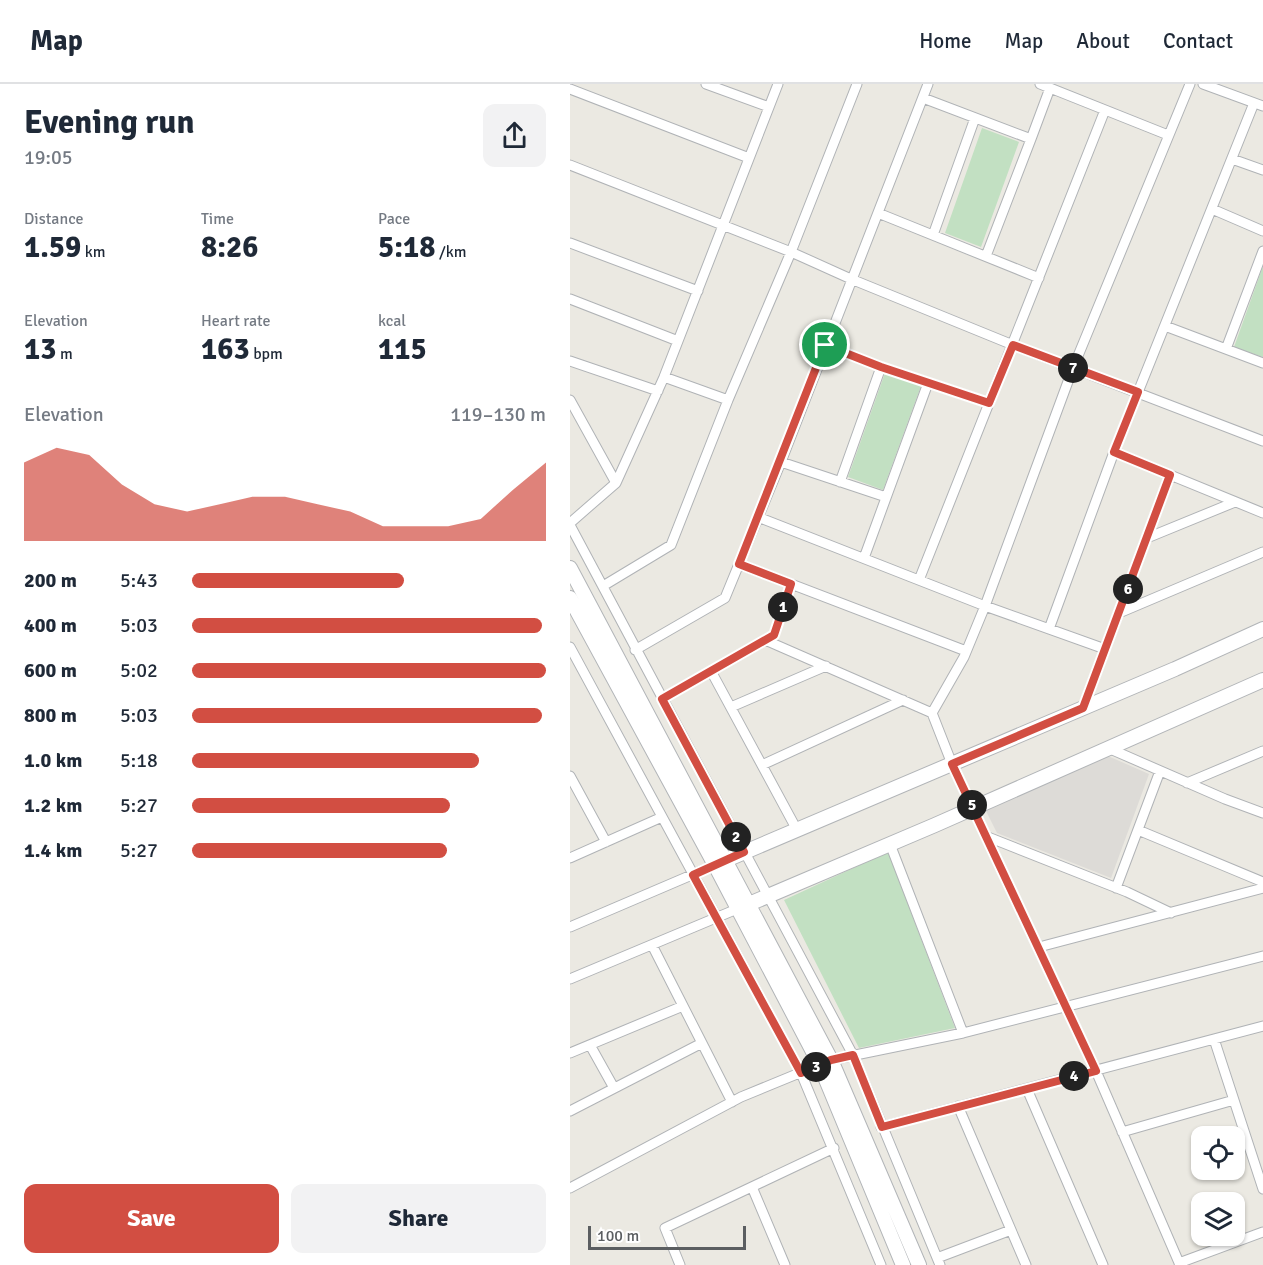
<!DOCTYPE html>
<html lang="en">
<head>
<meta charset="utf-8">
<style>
  body { margin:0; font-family:Signika,sans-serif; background:#f2f2f3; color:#1f2937; height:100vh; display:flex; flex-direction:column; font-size:22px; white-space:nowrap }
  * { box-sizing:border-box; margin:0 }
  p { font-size:20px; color:#747a83 }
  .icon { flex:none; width:33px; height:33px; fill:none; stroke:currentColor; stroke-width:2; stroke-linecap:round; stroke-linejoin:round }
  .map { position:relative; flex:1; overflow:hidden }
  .drawer { display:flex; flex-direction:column; background:#fff; width:570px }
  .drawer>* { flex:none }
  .controls { position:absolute; left:621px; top:1042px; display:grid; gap:12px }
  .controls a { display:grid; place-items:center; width:54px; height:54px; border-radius:12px; background:#fff; box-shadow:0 2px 4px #0004; font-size:30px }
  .scale { position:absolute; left:18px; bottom:15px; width:158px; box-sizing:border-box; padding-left:6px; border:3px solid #5b5e61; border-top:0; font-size:16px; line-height:21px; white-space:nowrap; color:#5b5e61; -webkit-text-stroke:4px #fff; paint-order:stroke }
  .pin { position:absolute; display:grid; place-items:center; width:51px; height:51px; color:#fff; margin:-26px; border:3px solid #fff; border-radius:50%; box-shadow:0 2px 6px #0007 }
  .km { position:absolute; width:30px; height:30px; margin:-15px; border-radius:50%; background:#222; color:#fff; font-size:16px; line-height:30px; text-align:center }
  .round { display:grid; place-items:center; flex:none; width:63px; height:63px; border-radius:12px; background:#f2f2f3 }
  .headline { display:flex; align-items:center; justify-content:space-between; height:102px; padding:0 24px }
  h1 { font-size:33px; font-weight:700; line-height:45px }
  .metrics { display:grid; grid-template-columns:repeat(3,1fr); gap:9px; height:102px; padding:6px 24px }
  .metrics div { display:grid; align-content:center }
  .metrics b { font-size:30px; font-weight:700 }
  .metrics small { font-size:16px; font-weight:400 }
  .metrics p { font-size:16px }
  .chart { height:168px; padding:12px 24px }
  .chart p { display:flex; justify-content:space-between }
  .chart svg { width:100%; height:108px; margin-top:6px; fill:#d24e42; opacity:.7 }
  .button { display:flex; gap:12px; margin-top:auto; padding:12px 24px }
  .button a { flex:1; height:69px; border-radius:12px; background:#d24e42; color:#fff; font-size:24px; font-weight:700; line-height:69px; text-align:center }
  .button a+a { background:#f2f2f3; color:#1f2937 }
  ul { padding:0 24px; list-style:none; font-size:20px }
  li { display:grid; grid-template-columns:96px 72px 1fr; align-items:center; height:45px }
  li i { height:15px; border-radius:8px; background:#d24e42 }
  header { display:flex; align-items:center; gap:36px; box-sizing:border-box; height:84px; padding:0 30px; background:#fff; border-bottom:2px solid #e0e1e3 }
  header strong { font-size:28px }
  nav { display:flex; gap:33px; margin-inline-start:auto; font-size:21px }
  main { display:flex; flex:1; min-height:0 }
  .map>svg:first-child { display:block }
  .industrial { fill:#dddbd7 }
  .green { fill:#c2e0c2 }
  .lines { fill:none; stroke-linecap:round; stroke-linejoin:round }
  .street-casing { stroke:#b0b3b6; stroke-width:11 }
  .secondary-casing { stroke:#b2b5b8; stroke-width:16 }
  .street { stroke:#fff; stroke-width:9 }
  .secondary { stroke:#fff; stroke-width:14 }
  .route-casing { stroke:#fff; stroke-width:12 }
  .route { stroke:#d24e42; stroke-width:8 }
</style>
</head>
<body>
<header>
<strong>Map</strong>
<nav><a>Home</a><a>Map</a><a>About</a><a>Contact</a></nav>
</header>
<main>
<section class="drawer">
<div class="headline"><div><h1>Evening run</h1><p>19:05</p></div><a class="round"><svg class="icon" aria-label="share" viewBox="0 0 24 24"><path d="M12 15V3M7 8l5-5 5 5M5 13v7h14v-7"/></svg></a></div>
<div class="metrics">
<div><p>Distance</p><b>1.59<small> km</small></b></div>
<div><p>Time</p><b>8:26</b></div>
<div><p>Pace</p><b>5:18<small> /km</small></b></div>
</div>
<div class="metrics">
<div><p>Elevation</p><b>13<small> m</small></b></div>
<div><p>Heart rate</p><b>163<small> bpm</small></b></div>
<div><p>kcal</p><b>115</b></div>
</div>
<div class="chart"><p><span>Elevation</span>119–130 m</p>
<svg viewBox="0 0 160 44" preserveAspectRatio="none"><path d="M0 44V12L10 6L20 9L30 21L40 29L50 32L60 29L70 26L80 26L90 29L100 32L110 38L120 38L130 38L140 35L150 23L160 12V44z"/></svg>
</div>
<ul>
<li><b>200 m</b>5:43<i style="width:60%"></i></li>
<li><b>400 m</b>5:03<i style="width:99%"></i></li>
<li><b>600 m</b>5:02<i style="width:100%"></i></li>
<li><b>800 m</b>5:03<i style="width:99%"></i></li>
<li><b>1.0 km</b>5:18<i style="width:81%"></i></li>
<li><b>1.2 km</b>5:27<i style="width:73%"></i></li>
<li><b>1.4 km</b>5:27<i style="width:72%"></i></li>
</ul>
<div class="button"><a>Save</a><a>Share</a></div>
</section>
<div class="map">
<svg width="693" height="1181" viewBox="0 0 693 1181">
  <rect width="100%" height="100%" fill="#ebe9e2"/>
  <path class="industrial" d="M538,672L579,690L541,794L427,749L415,725Z"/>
  <path class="green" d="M412,44L449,58L411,163L375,149Z
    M693,182V273L664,263Z
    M315,289L351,302L313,406L278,393Z
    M318,768L385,944L289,964L214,816Z"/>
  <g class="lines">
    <g class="street-casing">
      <path id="street" d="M136,0L199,23
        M470,0L598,51
        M633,0L693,22
        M0,5L179,74
        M353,14L461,55L480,4
        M684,19L544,368L693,429
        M662,75L693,86
        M0,81L221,168L281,195L443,261L693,357
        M642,125L693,147
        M308,129L469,194
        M363,151L405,34
        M0,159L128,207
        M416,172L461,55
        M0,215L108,257
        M595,242L693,279
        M255,261L311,283L419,319
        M656,265L693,167
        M0,277L88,307
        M94,293L158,316
        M0,316L46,399
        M211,378L316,413
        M270,398L311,283
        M188,433L415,522L535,565
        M0,439L46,399L94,293L208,0
        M0,441L283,971L370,1181
        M577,454L665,418
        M294,474L358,299
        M169,480L396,567
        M349,496L535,26
        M33,502L101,461L158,316L221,168L287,0
        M549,529L693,468
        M479,545L544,368
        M195,556L362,629L382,680L526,987L610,1181
        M0,563L231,989L311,1181
        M65,566L155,514L211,378L358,0
        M141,587L227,746
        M92,615L204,551L221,500
        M161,623L256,582
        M513,624L600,391
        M362,629L394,573L415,522L503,284L620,0
        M538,664L655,715L693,729
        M192,681L333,616
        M0,692L36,758
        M617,699L693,667
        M568,746L693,798
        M418,753L557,808L601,829
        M320,760L393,949L693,872
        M0,774L92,733
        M546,804L590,687
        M0,843L145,781
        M82,861L162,1018
        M469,863L693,804
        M0,895L167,825
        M644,955L693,1105
        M20,961L44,1004
        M0,969L113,922
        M457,1005L533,1181
        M388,1022L456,1181
        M0,1027L132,959
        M311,1043L693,942
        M552,1048L664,1016
        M182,1103L215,1181
        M0,1104L171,1013L261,976L393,949
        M367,1174L441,1146
        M609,1179L693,1148
        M110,1181L95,1144L264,1064"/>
    </g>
    <g class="secondary-casing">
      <path id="secondary" d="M0,484L261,976L349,1181
        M0,514L145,781L250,981L333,1181
        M149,779L605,585L693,545
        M172,823L365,741L693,596"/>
    </g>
    <use href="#street" class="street"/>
    <use href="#secondary" class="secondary"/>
  </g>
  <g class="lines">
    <g class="route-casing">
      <path id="route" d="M255,261L311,283L419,319L443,261L568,308L544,368L600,391L513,624L382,680L526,987L312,1043L283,971L261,976L231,989L123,791L174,768L92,615L204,551L221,500L169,480Z"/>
    </g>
    <use href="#route" class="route"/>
  </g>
</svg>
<div class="controls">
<a><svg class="icon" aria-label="locate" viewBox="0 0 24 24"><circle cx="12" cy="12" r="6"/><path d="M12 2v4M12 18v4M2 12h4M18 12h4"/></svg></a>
<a><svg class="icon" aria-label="layers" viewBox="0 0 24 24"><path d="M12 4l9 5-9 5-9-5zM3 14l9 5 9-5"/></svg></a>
</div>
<div class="scale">100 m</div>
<div class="pin" style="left:255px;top:261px;background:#1e9e55"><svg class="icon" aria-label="arrive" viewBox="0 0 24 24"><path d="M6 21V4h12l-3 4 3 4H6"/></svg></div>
<b class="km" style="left:213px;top:523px">1</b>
<b class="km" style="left:166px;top:753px">2</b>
<b class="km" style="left:246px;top:983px">3</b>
<b class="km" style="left:504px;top:992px">4</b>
<b class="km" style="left:402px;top:721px">5</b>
<b class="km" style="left:558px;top:505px">6</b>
<b class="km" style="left:503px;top:284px">7</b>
</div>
</main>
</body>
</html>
